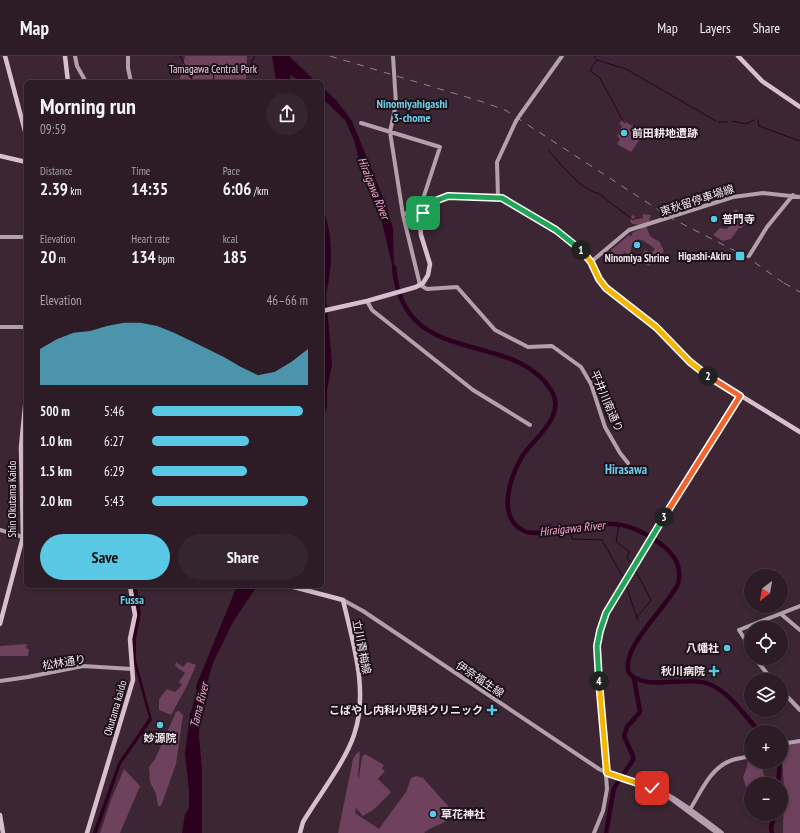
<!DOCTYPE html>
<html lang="en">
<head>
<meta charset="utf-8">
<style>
  body { margin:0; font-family:"PT Sans Narrow","Noto Sans JP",sans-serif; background:#35252e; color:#f1f3f6; height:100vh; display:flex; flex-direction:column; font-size:15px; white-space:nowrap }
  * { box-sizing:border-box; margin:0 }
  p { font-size:13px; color:#a7a1a7 }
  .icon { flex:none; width:22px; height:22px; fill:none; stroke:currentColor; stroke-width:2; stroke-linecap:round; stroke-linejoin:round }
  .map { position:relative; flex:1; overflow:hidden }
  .sheet { position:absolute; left:24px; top:24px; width:300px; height:508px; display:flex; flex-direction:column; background:#2d1c26; border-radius:6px; box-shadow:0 2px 6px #0003,0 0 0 1px #483a43 }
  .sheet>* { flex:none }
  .needle { width:26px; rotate:211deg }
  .controls { position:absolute; left:744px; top:513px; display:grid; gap:8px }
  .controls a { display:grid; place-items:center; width:44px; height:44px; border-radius:50%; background:#2d1c26; box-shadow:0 2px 6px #0003,0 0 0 1px #483a43; font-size:20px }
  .pin { position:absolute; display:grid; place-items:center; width:34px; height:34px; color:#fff; margin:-17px; border-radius:8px; box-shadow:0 2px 6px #0006 }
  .km { position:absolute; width:20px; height:20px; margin:-10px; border-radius:50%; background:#222; color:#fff; font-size:11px; line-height:20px; text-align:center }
  .round { display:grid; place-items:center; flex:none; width:42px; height:42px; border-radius:21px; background:#35252e }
  .head { display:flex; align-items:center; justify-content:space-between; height:68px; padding:0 16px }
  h1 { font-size:22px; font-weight:800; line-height:30px }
  .metrics { display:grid; grid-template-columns:repeat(3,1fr); gap:6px; height:68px; padding:4px 16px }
  .metrics div { display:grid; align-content:center }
  .metrics b { font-size:17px; font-weight:800 }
  .metrics small { font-size:11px; font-weight:400 }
  .metrics p { font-size:11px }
  .chart { height:112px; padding:8px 16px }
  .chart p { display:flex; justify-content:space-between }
  .chart svg { width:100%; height:72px; margin-top:4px; fill:#59c8e5; opacity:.7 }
  .action { display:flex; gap:8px; margin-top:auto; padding:8px 16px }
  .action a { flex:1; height:46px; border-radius:24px; background:#59c8e5; color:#111; font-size:16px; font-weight:800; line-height:46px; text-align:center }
  .action a+a { background:#35252e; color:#f1f3f6 }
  ul { padding:0 16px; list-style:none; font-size:13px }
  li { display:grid; grid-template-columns:64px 48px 1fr; align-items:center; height:30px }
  li i { height:10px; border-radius:5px; background:#59c8e5 }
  header { display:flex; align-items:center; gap:24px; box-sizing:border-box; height:56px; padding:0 20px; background:#2d1c26; border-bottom:1px solid #483a43 }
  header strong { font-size:19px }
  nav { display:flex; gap:22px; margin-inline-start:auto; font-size:14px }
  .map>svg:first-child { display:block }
  .green { fill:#6e425d }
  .water { fill:#2d001f }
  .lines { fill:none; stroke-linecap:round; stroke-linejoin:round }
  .stream { stroke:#2d001f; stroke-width:1 }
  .river { stroke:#2d001f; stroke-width:4.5 }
  .secondary { stroke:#b3a0ab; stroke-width:4 }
  .primary { stroke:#d9bfce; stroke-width:4.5 }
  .rail { stroke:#94818c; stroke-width:1; stroke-dasharray:7 7; stroke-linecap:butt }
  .secondary-bridge { stroke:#b3a0ab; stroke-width:4 }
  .split-1-casing { stroke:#fff; stroke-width:8 }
  .split-2-casing { stroke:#fff; stroke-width:8 }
  .split-3-casing { stroke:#fff; stroke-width:8 }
  .split-4-casing { stroke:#fff; stroke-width:8 }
  .split-5-casing { stroke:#fff; stroke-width:8 }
  .split-1 { stroke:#22a559; stroke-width:5 }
  .split-2 { stroke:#f5b400; stroke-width:5 }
  .split-3 { stroke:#f0652b; stroke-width:5 }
  .split-4 { stroke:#22a559; stroke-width:5 }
  .split-5 { stroke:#f5b400; stroke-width:5 }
  .poi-dot { fill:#59c8e5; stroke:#1d1219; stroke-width:1.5 }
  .labels { text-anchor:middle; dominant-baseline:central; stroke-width:4; stroke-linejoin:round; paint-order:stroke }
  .park-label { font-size:11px; fill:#f6cde5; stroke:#1d1219 }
  .poi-label { font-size:11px; font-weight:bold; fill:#f6e6ef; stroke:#1d1219; text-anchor:end }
  .street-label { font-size:11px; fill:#f6e6ef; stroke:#1d1219 }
  .neighbourhood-label { font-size:12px; font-weight:bold; fill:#6bcee8; stroke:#1d1219 }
  .water-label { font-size:12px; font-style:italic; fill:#f7a7d8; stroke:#1d1219 }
  .quarter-label { font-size:13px; font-weight:bold; fill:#6bcee8; stroke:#1d1219 }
</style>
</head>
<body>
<header>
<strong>Map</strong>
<nav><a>Map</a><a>Layers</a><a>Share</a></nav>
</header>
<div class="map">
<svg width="800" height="777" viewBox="0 0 800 777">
  <rect width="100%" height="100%" fill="#3c2633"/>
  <path class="green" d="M185,0H247L246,26H179Z
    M622,64L644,77L631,96L617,88L620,83L617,80L622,70L619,68Z
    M736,153L747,167L741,172H739L731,183L723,185L713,179L720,172L726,173L731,169L726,163Z
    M643,158L651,159L649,165L646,167C648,177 649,182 659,185L664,195C660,200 654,204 649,210L639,204L645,194L651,197L655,193C650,189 637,178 633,187C631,190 631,196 630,200L625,196L616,207L612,206L609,202L612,198L611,194L629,179L632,180V177L641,173V169L632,168L630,165L632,159L635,160L633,164L643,162Z
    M27,588L26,592L29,593L28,600H0V590Z
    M176,606L183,611L187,606L196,609L187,630L171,659L159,654V643L167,633L175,636L182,629L179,626L185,617L175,610Z
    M179,655L183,659L176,708L161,750H158L156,738L150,726L149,711L155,703L176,656Z
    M800,687V777H783L784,732L781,690Z
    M360,695L358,721L364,723L359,721L362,701L365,698L384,709L382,713L385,715L378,723L391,736L373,754L363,760L356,752L355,757L379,773L406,736L411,722L416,720L423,722L456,759C445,768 433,769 424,777H338L353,703L356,698Z
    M751,703V706H761L765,724L764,728H751V747L743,721L747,711L748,704Z
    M124,713L140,730L120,777H100L111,744Z"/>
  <path class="water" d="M272,0H289L316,26H302L290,19L291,26H276Z
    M322,31L336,44L352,65L386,149L393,172L394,217L379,154L359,104L354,84L345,64L322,42Z
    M322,151C331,171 333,200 329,222C328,233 324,239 327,250L332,308L327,334V350L322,366Z
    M132,530H136L137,533L141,557L136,583V604L152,664L121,708L97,777H93L118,707L149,662L133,604L132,583L137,556Z
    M237,530H257L233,566L213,607L207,628L206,643L200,663L199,680L202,713V777H182L185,758L189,752V735L185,697L190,659L197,635L196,630Z"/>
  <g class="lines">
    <path class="stream" d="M180,0L194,26
      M594,0L597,4L626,13L716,65
      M594,8L597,4
      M593,9L590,15L600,22L623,65L625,67
      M188,16L193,26
      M214,26L213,12L235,17L247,16C252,11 250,5 255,0
      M758,64L759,70L800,85
      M732,65L746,68L754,64
      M719,66H727
      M548,94C559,106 583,136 598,137L633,164
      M619,468L616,486L629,495L627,502L633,509
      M569,472L572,483L602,484L624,523
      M634,512L651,544L637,561
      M625,526L638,565"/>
    <path class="river" d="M394,211C402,315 513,272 551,334C567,359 535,382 523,399C511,419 495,461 524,475C533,479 544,476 554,475C600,468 621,458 662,489C676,500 682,511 678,528C668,550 619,593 629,617C646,636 685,619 709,628C730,636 745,661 760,676
      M778,728L780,706
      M606,777L614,732L633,704V700L624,680L627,671L640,656L634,622
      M772,777L771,771L775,758"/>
    <path class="secondary" d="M75,0L77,10L86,26
      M128,0V12L131,26
      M393,0L396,48L390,76L403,159L420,229L427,233L457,231L495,274L528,291L552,290L581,311L591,328L605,371L620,397L628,407
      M520,59L562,0
      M361,67L440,91L421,149L403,159
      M498,142L497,106L516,65
      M0,181H26
      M749,200L767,171L793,139
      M591,206L629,174L733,141L763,137L800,141
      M367,245L372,254L473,334L530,369
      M0,271H26
      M0,474L26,482
      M343,544L363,555L599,713L618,722L663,737L717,777
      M781,558L800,574
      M751,593L739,574L800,550
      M755,602L772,624
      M0,625L28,621L83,610L132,613
      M781,634L800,654
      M781,688L800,685
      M613,719C660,727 686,750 722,777
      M689,755C700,738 710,712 730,705C736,702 744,702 751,700
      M594,777L603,755L607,733L597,590L602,567L613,543L740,340"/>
    <path class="primary" d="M5,0L26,79
      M65,0L68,26
      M738,0L762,25L800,51
      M0,100L26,106
      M322,255L367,245L416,231L423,227L428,219L430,208L421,179L420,169L423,157L432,146L452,139L502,142L556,174L577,190L591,206L599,223L606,232L659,274L699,314L800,376
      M290,530L343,544C353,587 369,635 354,679C345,706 318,741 303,766L300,777
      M0,568L23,481L21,391L26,340
      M0,759L3,777
      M87,777L133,624L130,583L135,559L130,530"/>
    <path class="rail" d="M330,0L483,46L505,54L671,162L747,201L788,230
      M784,227L800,236"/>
    <path class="secondary-bridge" d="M516,65L520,59"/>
  </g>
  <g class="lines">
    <g class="split-1-casing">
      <path id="split-1" d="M423,157L430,147L448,140L502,142L556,174L581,194"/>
    </g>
    <g class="split-2-casing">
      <path id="split-2" d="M581,194L591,206L599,223L606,232L656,271L690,306L708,320"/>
    </g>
    <g class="split-3-casing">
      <path id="split-3" d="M664,461L740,340L708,320"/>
    </g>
    <g class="split-4-casing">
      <path id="split-4" d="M599,625L597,590L600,575L606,557L664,461"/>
    </g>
    <g class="split-5-casing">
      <path id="split-5" d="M599,625L607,717L652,732"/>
    </g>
    <use href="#split-1" class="split-1"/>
    <use href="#split-2" class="split-2"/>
    <use href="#split-3" class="split-3"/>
    <use href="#split-4" class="split-4"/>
    <use href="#split-5" class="split-5"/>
  </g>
  <g class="poi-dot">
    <circle cx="624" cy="77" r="4"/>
    <circle cx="714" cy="163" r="4"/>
    <circle cx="637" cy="189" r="4"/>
    <rect x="735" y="195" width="10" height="10" rx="2"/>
    <circle cx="727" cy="592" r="4"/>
    <path d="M712 609h4v4h4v4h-4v4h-4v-4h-4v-4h4z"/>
    <path d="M490 648h4v4h4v4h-4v4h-4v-4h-4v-4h4z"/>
    <circle cx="160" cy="669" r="4"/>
    <circle cx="433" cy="758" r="4"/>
  </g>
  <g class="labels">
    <g class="park-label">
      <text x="213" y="13">Tamagawa Central Park</text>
    </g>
    <g class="poi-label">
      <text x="632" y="77" text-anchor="start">前田耕地遺跡</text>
      <text x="722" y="163" text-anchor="start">普門寺</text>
      <text x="731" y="200">Higashi-Akiru</text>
      <text x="637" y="202" text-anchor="middle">Ninomiya Shrine</text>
      <text x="719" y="592">八幡社</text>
      <text x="705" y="615">秋川病院</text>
      <text x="483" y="654">こばやし内科小児科クリニック</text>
      <text x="160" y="682" text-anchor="middle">妙源院</text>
      <text x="441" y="758" text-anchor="start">草花神社</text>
    </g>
    <g class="street-label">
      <text transform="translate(697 144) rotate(-18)">東秋留停車場線</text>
      <text transform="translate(607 345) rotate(67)">平井川南通り</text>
      <text transform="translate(12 443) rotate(-90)">Shin Okutama Kaido</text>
      <text transform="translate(362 591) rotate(79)">立川青梅線</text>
      <text transform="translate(64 606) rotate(-9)">松林通り</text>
      <text transform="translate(480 623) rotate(34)">伊奈福生線</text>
      <text transform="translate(115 652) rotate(-74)">Okutama kaido</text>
    </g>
    <g class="neighbourhood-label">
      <text x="412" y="47">Ninomiyahigashi<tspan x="412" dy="14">3-chome</tspan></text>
      <text x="132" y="543">Fussa</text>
    </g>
    <g class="water-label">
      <text transform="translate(374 132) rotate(68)">Hiraigawa River</text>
      <text transform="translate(572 472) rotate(-6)">Hiraigawa River</text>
      <text transform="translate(199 649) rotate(-76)">Tama River</text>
    </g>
    <g class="quarter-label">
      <text x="626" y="413">Hirasawa</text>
    </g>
  </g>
</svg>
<div class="controls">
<a><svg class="needle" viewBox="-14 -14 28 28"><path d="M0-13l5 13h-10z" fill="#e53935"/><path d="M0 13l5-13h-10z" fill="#a7a1a7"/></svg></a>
<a><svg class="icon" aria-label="locate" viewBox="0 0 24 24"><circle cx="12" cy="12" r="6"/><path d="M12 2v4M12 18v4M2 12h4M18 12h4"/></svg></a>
<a><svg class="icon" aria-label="layers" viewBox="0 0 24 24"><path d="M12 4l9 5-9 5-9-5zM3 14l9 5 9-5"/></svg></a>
<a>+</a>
<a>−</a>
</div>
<div class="pin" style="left:423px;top:157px;background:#1e9e55"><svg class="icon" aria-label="arrive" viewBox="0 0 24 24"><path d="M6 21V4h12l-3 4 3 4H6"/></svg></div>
<div class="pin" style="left:652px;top:732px;background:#d93025"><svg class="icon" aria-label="check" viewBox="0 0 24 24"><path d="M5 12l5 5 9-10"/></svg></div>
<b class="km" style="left:581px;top:194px">1</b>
<b class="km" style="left:708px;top:320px">2</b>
<b class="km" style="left:664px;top:461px">3</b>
<b class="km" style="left:599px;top:625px">4</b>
<section class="sheet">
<div class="head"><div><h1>Morning run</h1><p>09:59</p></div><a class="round"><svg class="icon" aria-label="share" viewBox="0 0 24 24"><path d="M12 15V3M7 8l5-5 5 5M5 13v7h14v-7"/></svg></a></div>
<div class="metrics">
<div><p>Distance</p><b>2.39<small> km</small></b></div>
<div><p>Time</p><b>14:35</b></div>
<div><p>Pace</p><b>6:06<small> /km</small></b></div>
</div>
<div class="metrics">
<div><p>Elevation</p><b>20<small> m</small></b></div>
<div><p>Heart rate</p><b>134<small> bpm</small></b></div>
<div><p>kcal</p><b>185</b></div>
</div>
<div class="chart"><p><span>Elevation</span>46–66 m</p>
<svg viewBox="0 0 160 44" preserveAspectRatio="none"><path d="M0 44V22L10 16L20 12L30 11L40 8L50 6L60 6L70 8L80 12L90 17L100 22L110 27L120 33L130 38L140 36L150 30L160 22V44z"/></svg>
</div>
<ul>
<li><b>500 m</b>5:46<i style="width:97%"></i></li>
<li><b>1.0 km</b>6:27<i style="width:62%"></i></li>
<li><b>1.5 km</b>6:29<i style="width:61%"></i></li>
<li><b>2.0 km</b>5:43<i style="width:100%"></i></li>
</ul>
<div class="action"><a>Save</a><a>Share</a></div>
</section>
</div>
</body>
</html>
